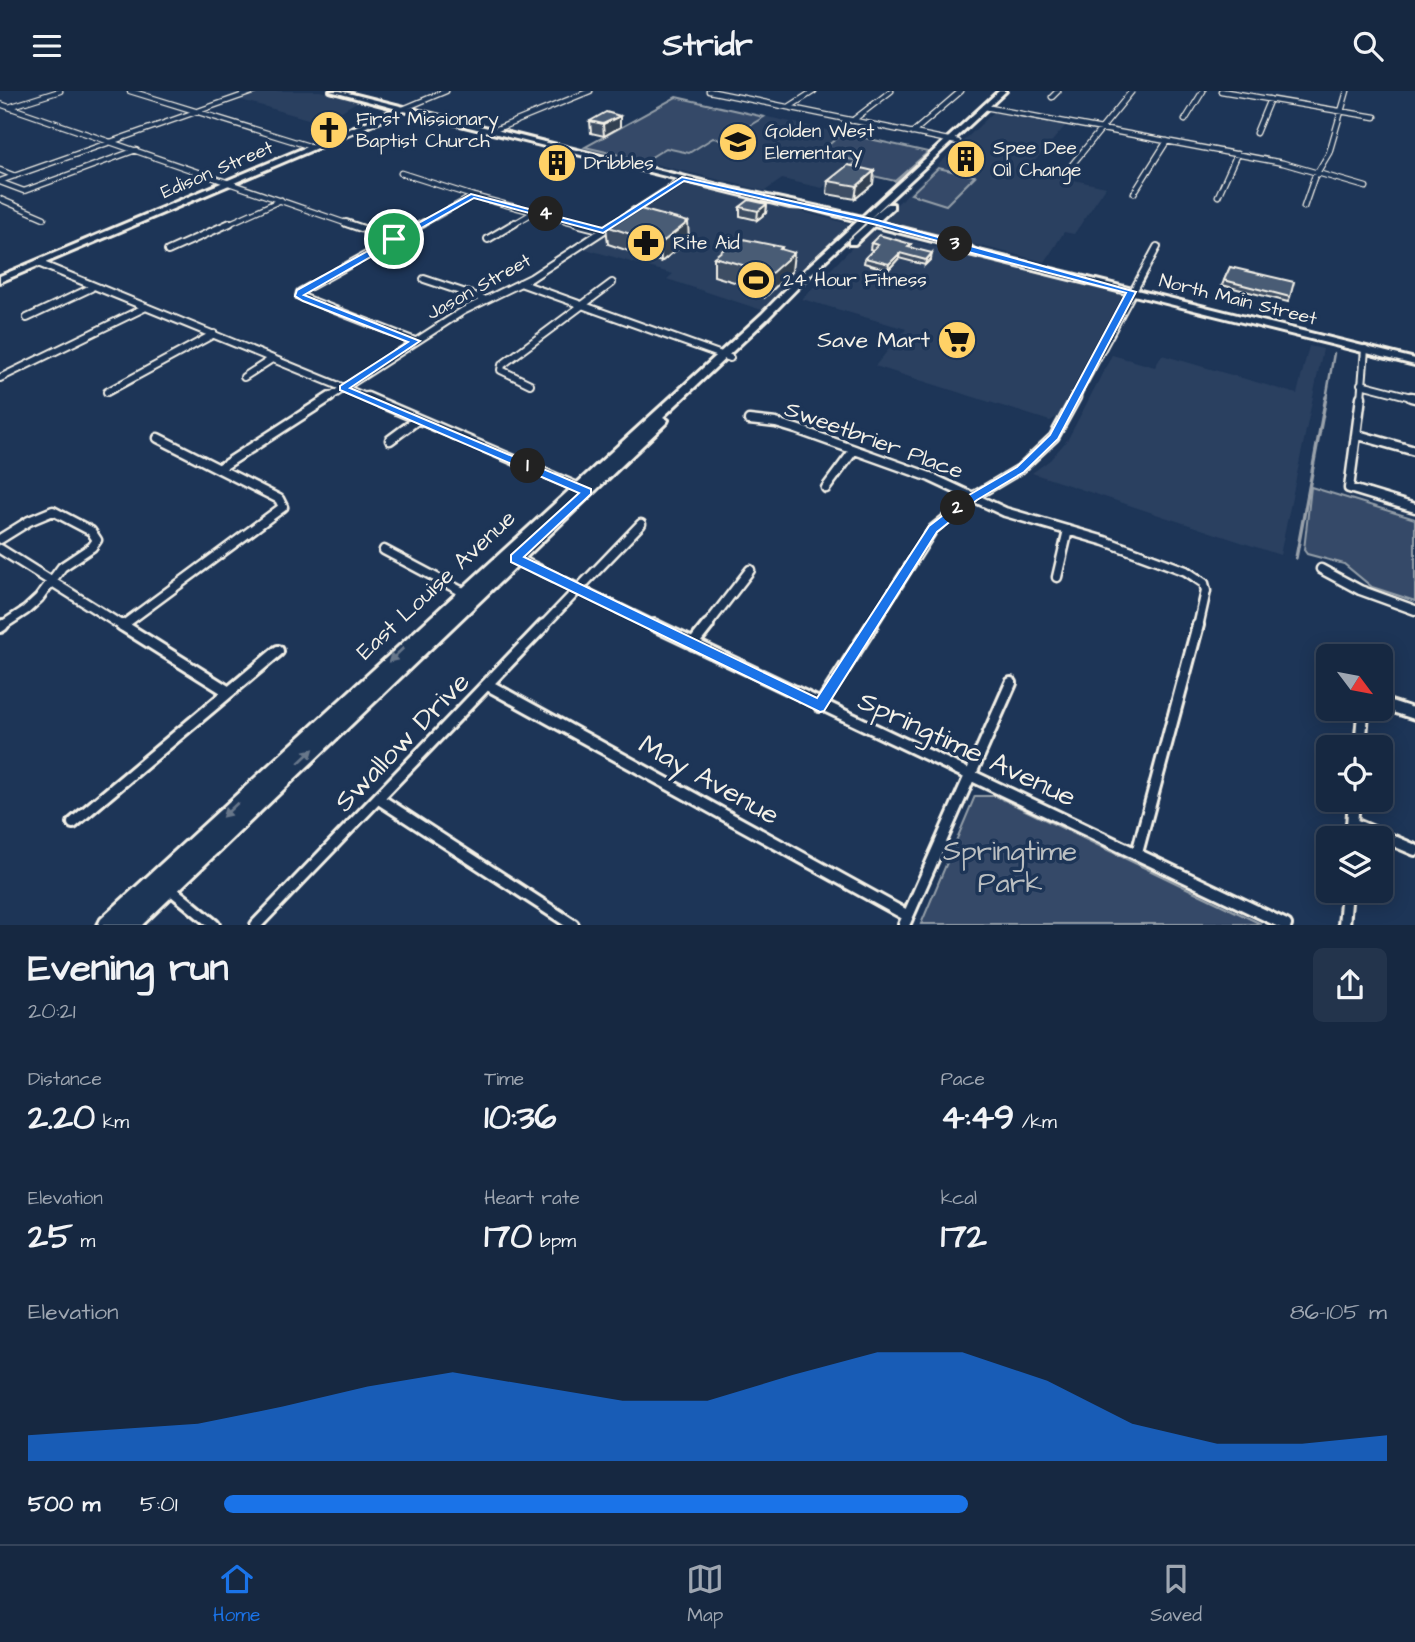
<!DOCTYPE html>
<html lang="en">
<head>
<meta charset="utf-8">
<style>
  body { margin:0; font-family:"Architects Daughter",sans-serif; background:#23344c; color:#f1f3f6; height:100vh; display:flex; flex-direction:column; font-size:26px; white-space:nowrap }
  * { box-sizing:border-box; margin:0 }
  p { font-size:23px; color:#9ea6b1 }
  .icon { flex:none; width:38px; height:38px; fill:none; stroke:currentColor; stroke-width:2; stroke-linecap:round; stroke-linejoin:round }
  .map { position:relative; height:834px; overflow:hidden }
  .details { display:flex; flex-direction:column; background:#162841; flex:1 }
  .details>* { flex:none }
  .needle { width:46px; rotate:122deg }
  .buttons { position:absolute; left:1316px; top:553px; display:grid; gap:14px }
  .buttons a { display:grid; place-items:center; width:77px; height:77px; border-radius:10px; background:#162841; box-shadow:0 4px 18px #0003,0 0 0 2px #35445a; font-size:35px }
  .pin { position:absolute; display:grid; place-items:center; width:60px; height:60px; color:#fff; margin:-30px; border:4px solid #fff; border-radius:50%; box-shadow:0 2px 7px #0007 }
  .km { position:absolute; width:35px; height:35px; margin:-18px; border-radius:50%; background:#222; color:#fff; font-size:19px; line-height:35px; text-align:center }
  .round { display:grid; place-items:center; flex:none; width:74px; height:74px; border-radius:10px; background:#23344c }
  .head { display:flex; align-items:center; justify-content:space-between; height:119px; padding:0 28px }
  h1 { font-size:38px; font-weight:700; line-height:52px }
  .figures { display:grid; grid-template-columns:repeat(3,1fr); gap:10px; height:119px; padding:7px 28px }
  .figures div { display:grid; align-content:center }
  .figures b { font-size:35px; font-weight:700 }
  .figures small { font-size:19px; font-weight:400 }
  .figures p { font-size:19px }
  .chart { height:196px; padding:14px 28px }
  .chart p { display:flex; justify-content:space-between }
  .chart svg { width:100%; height:126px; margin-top:7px; fill:#1a73e8; opacity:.7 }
  ul { padding:0 28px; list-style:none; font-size:23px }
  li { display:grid; grid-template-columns:112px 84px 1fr; align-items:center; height:52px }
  li i { height:18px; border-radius:9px; background:#1a73e8 }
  header { display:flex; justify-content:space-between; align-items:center; height:91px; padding:0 28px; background:#162841; font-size:32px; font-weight:700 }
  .dock { display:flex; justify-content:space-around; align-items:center; height:98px; border-top:2px solid #35445a; background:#162841; font-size:19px; color:#9ea6b1 }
  .dock a { display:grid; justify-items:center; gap:4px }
  .dock .on { color:#1a73e8 }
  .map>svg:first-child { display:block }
  .built { fill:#2a4060 }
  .green { fill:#354a67; stroke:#949ea8; stroke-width:2 }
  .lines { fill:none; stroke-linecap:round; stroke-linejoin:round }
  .stream-far1 { stroke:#9aa2ab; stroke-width:2.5 }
  .stream { stroke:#9aa2ab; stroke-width:3.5 }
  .street-far3-casing { stroke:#f4f1e8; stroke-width:7 }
  .street-far2-casing { stroke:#f4f1e8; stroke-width:10 }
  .street-far1-casing { stroke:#f4f1e8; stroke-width:13 }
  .street-casing { stroke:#f4f1e8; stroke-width:16 }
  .secondary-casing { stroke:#f4f1e8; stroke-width:6 }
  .street-far3 { stroke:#1d3557; stroke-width:4.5 }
  .street-far2 { stroke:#1d3557; stroke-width:6 }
  .street-far1 { stroke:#1d3557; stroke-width:8 }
  .street { stroke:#1d3557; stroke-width:10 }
  .secondary { fill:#1d3557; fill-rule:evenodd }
  .wall { fill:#3e4e64; stroke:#f4f1e8; stroke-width:2 }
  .shaded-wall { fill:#324051; stroke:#f4f1e8; stroke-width:2 }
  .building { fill:#485b74; stroke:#f4f1e8; stroke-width:2 }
  .oneway { fill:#68778a }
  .route { fill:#1a73e8; stroke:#fff; stroke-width:2; fill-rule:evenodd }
  .labels { text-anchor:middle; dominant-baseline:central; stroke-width:7; stroke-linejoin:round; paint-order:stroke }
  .far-poi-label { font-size:19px; fill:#f4f1e8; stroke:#1d3557; text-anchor:start }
  .far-street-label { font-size:19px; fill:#f4f1e8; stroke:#1d3557 }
  .poi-label { font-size:23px; fill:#f4f1e8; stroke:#1d3557; text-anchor:end }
  .street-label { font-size:23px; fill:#f4f1e8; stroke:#1d3557 }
  .near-street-label { font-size:28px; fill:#f4f1e8; stroke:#1d3557 }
  .near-park-label { font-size:28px; fill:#bbbfc1; stroke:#1d3557 }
</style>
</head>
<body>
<header><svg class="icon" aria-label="menu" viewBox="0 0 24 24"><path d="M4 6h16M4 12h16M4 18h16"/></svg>Stridr<svg class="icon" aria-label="search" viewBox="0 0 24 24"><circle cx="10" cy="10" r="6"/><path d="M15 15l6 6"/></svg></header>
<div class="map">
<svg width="1415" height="834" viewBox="0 0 1415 834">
  <rect width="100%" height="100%" fill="#1d3557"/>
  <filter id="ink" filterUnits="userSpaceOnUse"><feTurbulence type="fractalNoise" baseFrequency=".0143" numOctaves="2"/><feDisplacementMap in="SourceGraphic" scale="14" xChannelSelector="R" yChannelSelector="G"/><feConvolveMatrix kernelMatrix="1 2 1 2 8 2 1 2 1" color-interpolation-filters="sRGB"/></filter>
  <g filter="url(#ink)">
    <path class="built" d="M260,0H320L358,10L322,32L238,8Z
      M676,6L928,61L895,90L845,79L822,97L782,88L765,100L585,56Z
      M995,20L1066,34L1027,79L1106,96L1074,143L1064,141L1045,171L879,130Z
      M684,91L854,134L765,220L667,188L673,183L586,158L587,153Z
      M869,139L1124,204L1060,324L1050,330L875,275L906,238L802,208Z
      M1309,255L1323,258L1280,464L1032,382L1050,369L1068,348L1112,264L1155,276L1162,264L1297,303Z"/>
    <path class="green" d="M676,6L764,26L725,49L713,47L689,62L666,57L645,70L585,56Z
      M843,42L928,61L895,90L847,79L857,70L820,61Z
      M938,77L975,85L946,114L911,103Z
      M1311,396L1415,428V510L1372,496L1344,473L1307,463L1304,459Z
      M975,705H996L1261,833H921Z"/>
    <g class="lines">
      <path class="stream-far1" d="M1326,308L1334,262"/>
      <path class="stream" d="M1296,467L1326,306"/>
      <g class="street-far3-casing">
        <path id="street-far3" d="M130,0L312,56
          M709,0L958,51
          M1221,0L1375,26
          M1052,6L1058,0
          M0,13L351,134
          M9,16L60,0
          M789,16L814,0
          M985,16L1283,72L1366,96
          M403,18L446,0
          M1185,29L1203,0
          M852,30L891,0
          M492,40L590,0
          M912,42L961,0
          M1256,42L1270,8
          M1071,75L1132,0
          M0,79L15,85
          M401,82L473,105L583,134
          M0,90L255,0
          M0,91L24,100L136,59
          M1134,102L1167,50
          M1218,105L1237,63
          M0,108L44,127
          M1304,116L1314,87L1329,62L1347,0
          M629,123L683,88
          M226,134L281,109
          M421,134L473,105
          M512,134L536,120
          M612,134L615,132"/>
      </g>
      <g class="street-far2-casing">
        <path id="street-far2" d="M346,132L393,148
          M576,132L603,139
          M488,148L515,132
          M168,160L230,132
          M38,172L371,308
          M424,188L484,208
          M520,192L730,267
          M27,227L91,197
          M415,250L299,205L300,201L424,132
          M244,286L272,268
          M0,287L146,216
          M530,293L501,279L502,274L612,192
          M1361,293L1415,307
          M107,301L214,243
          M327,308L463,220L531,187L615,132
          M1075,308L1157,156
          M1361,308L1365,258"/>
      </g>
      <g class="street-far1-casing">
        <path id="street-far1" d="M367,306L584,399
          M1361,306L1349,397L1415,417
          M1411,306L1415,307
          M749,329L776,332L796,338L930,386L1005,421L1105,450L1186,480L1204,492L1206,500L1198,536
          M1358,344L1415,360
          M390,349L417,329
          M220,377L330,306
          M826,397L854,359
          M0,448L29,430L53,420L91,440L97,449L92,456L62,476L39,507L26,519L0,536
          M0,458L124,536
          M384,459L463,501
          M516,467L657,536
          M1321,478L1360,499L1415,519
          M1057,486L1068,439
          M122,535L283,416L279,408L158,347
          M542,536L641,433
          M706,536L750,479
          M871,536L933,438L973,406L1020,378L1054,346L1076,306"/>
      </g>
      <g class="street-casing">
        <path id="street" d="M122,534L229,601
          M654,534L1286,834
          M0,536L3,534
          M693,553L708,534
          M488,594L908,825
          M1381,612L1415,623
          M820,615L872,534
          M1360,656L1363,623L1368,618
          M379,708L573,834
          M73,732L278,560
          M1352,732L1415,759
          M1351,747L1354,709
          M1137,762L1198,534
          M168,796L214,834
          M256,834L544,534
          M904,834L1011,592
          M1344,834L1347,800"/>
      </g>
      <g class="secondary-casing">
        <path id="secondary" d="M330,0H340C468,32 595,64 722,95C769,106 815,114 862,126L999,0H1006L869,128L887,113H893V117L878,131L966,153L975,159L1415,268V274L961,161L960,157L874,135L855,153H849V149L867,133L865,132L816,178L768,227L663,326L668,329L667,331L142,834H98L101,828L762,223L810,174L858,130L808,117L790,116L404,20L0,191V185L397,18Z"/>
      </g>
      <use href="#street-far3" class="street-far3"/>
      <use href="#street-far2" class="street-far2"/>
      <use href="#street-far1" class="street-far1"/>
      <use href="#street" class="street"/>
      <use href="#secondary" class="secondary"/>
    </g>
    <path class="wall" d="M620,25V36L604,45L591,42L590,30Z
      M874,80L873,93L855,108L827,103L828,90Z
      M767,113L766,122L757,129L740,125V116Z
      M606,135L689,149L661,171L608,153Z
      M871,152L911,153L910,156L931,168L925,174L899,167L888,179L864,172L865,167L873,159L870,158Z
      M781,158L792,180L765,206L741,198V193L714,185V166Z
      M1230,176L1290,206L1288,211L1222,194Z"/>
    <path class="shaded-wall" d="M620,25V36L604,45L603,33Z
      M874,80L873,93L855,108L857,95Z
      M767,113L766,122L757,129L758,120Z
      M688,131L689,149L661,171L660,153Z
      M782,156L780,174L794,162L792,180L765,206L766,187Z
      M900,162L899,167L888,179L889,173Z
      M932,162L931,168L925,174L926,169Z"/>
    <path class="building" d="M606,21L620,25L603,33L590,30Z
      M848,74L874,80L857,95L828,90Z
      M749,109L767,113L758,120L740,116Z
      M633,116L688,131L660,153L606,135Z
      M879,144L911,153L908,156L932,162L926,169L900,162L889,173L865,167L878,154L871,152Z
      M738,147L782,156L780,158L794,162L766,187L741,180L746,175L714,166Z
      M1230,176L1294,191L1290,206L1224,189Z"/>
    <defs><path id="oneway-solid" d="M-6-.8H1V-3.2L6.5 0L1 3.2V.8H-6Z" transform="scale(1.75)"/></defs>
    <g class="oneway">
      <use href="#oneway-solid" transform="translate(396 564) rotate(137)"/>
      <use href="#oneway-solid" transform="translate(306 665) rotate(-43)"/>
      <use href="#oneway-solid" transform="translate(230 719) rotate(137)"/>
    </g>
  </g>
  <path class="route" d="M682,86L877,129L1136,201L1058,348L1024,381L977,409L937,441L824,620L820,621L511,471V464L579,402L340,299V295L408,251L303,210L295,205L297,199L471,103L602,137ZM684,90L873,133L960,156L968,161L1126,202L1050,344L1017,376L969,404L929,435L817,607L524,466L591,403V398L350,297L420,250L304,204L474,107L603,142Z"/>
  <defs>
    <g id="church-disc" transform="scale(2.0125)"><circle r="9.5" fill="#ffd166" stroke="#1d3557"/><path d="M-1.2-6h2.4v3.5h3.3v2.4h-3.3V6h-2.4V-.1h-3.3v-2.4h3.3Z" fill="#111"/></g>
    <g id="school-disc" transform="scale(2.0125)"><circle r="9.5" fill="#ffd166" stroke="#1d3557"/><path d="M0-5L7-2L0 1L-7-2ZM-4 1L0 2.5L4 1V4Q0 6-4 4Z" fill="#111"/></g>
    <g id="building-disc" transform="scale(2.0125)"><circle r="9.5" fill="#ffd166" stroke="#1d3557"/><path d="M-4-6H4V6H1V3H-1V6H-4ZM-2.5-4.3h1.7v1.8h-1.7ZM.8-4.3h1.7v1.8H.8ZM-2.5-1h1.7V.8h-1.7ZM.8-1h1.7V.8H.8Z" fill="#111"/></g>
    <g id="pharmacy-disc" transform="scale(2.0125)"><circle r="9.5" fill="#ffd166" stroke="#1d3557"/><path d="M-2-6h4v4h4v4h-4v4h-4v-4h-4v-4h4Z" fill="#111"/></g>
    <g id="stadium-disc" transform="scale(2.0125)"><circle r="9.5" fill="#ffd166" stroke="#1d3557"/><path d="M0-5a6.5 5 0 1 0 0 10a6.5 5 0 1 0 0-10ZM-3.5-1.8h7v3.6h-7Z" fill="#111"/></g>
    <g id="supermarket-disc" transform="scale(2.0125)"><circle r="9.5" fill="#ffd166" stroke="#1d3557"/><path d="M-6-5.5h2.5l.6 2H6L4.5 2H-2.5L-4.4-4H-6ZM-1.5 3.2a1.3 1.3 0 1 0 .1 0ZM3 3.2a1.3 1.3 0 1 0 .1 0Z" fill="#111"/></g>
  </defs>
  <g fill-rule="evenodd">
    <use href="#church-disc" x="329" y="39"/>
    <use href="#school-disc" x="738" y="51"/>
    <use href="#building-disc" x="966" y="68"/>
    <use href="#building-disc" x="557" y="72"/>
    <use href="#pharmacy-disc" x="646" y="152"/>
    <use href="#stadium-disc" x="756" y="189"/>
    <use href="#supermarket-disc" x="957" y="249"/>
  </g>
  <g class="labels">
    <g class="far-poi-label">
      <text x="356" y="28">First Missionary<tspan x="356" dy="22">Baptist Church</tspan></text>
      <text x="765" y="40">Golden West<tspan x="765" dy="22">Elementary</tspan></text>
      <text x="993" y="57">Spee Dee<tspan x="993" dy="22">Oil Change</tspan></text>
      <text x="584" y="72">Dribbles</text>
      <text x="673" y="152">Rite Aid</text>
      <text x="783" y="189">24 Hour Fitness</text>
    </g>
    <g class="far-street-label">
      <text transform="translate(217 79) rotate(-23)">Edison Street</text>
      <text transform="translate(479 196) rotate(-29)">Jason Street</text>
      <text transform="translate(1238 209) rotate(14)">North Main Street</text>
    </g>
    <g class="poi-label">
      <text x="930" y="249">Save Mart</text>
    </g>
    <g class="street-label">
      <text transform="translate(874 349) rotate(20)">Sweetbrier Place</text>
      <text transform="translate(436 494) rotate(-43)">East Louise Avenue</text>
    </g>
    <g class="near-street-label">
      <text transform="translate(402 651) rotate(-46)">Swallow Drive</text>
      <text transform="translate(967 658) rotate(25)">Springtime Avenue</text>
      <text transform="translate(709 689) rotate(29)">May Avenue</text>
    </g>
    <g class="near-park-label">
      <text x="1010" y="760">Springtime<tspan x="1010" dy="32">Park</tspan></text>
    </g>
  </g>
</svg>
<div class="buttons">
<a><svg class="needle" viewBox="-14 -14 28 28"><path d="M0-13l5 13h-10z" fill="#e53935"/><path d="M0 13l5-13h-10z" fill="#9ea6b1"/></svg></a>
<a><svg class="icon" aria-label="locate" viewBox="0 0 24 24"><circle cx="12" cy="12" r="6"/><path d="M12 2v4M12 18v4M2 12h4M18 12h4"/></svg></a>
<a><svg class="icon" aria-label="layers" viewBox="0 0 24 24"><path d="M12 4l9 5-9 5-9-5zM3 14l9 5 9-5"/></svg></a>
</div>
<div class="pin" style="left:394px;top:148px;background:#1e9e55"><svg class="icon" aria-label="arrive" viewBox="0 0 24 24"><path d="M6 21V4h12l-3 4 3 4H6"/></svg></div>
<b class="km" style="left:528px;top:375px">1</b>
<b class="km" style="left:958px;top:417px">2</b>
<b class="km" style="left:955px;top:153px">3</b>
<b class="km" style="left:546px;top:123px">4</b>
</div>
<section class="details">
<div class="head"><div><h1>Evening run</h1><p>20:21</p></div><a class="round"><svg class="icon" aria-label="share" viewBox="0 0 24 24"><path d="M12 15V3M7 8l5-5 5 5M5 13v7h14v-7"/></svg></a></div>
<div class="figures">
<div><p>Distance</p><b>2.20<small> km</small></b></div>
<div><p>Time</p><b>10:36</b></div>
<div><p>Pace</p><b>4:49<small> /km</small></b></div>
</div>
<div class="figures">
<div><p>Elevation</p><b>25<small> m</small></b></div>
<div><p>Heart rate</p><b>170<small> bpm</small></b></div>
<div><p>kcal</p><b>172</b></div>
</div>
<div class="chart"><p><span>Elevation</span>86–105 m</p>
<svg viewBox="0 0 160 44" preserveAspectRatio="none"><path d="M0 44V35L10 33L20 31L30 25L40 18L50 13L60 18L70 23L80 23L90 14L100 6L110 6L120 16L130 31L140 38L150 38L160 35V44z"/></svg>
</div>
<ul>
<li><b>500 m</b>5:01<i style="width:64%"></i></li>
</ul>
</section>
<nav class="dock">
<a class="on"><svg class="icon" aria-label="home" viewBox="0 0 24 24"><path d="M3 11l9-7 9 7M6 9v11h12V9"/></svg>Home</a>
<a><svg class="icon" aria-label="map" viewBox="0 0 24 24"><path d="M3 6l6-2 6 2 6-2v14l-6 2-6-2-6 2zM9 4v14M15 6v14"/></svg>Map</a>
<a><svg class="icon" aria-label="saved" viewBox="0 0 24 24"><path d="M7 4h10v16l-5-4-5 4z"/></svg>Saved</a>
</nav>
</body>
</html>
